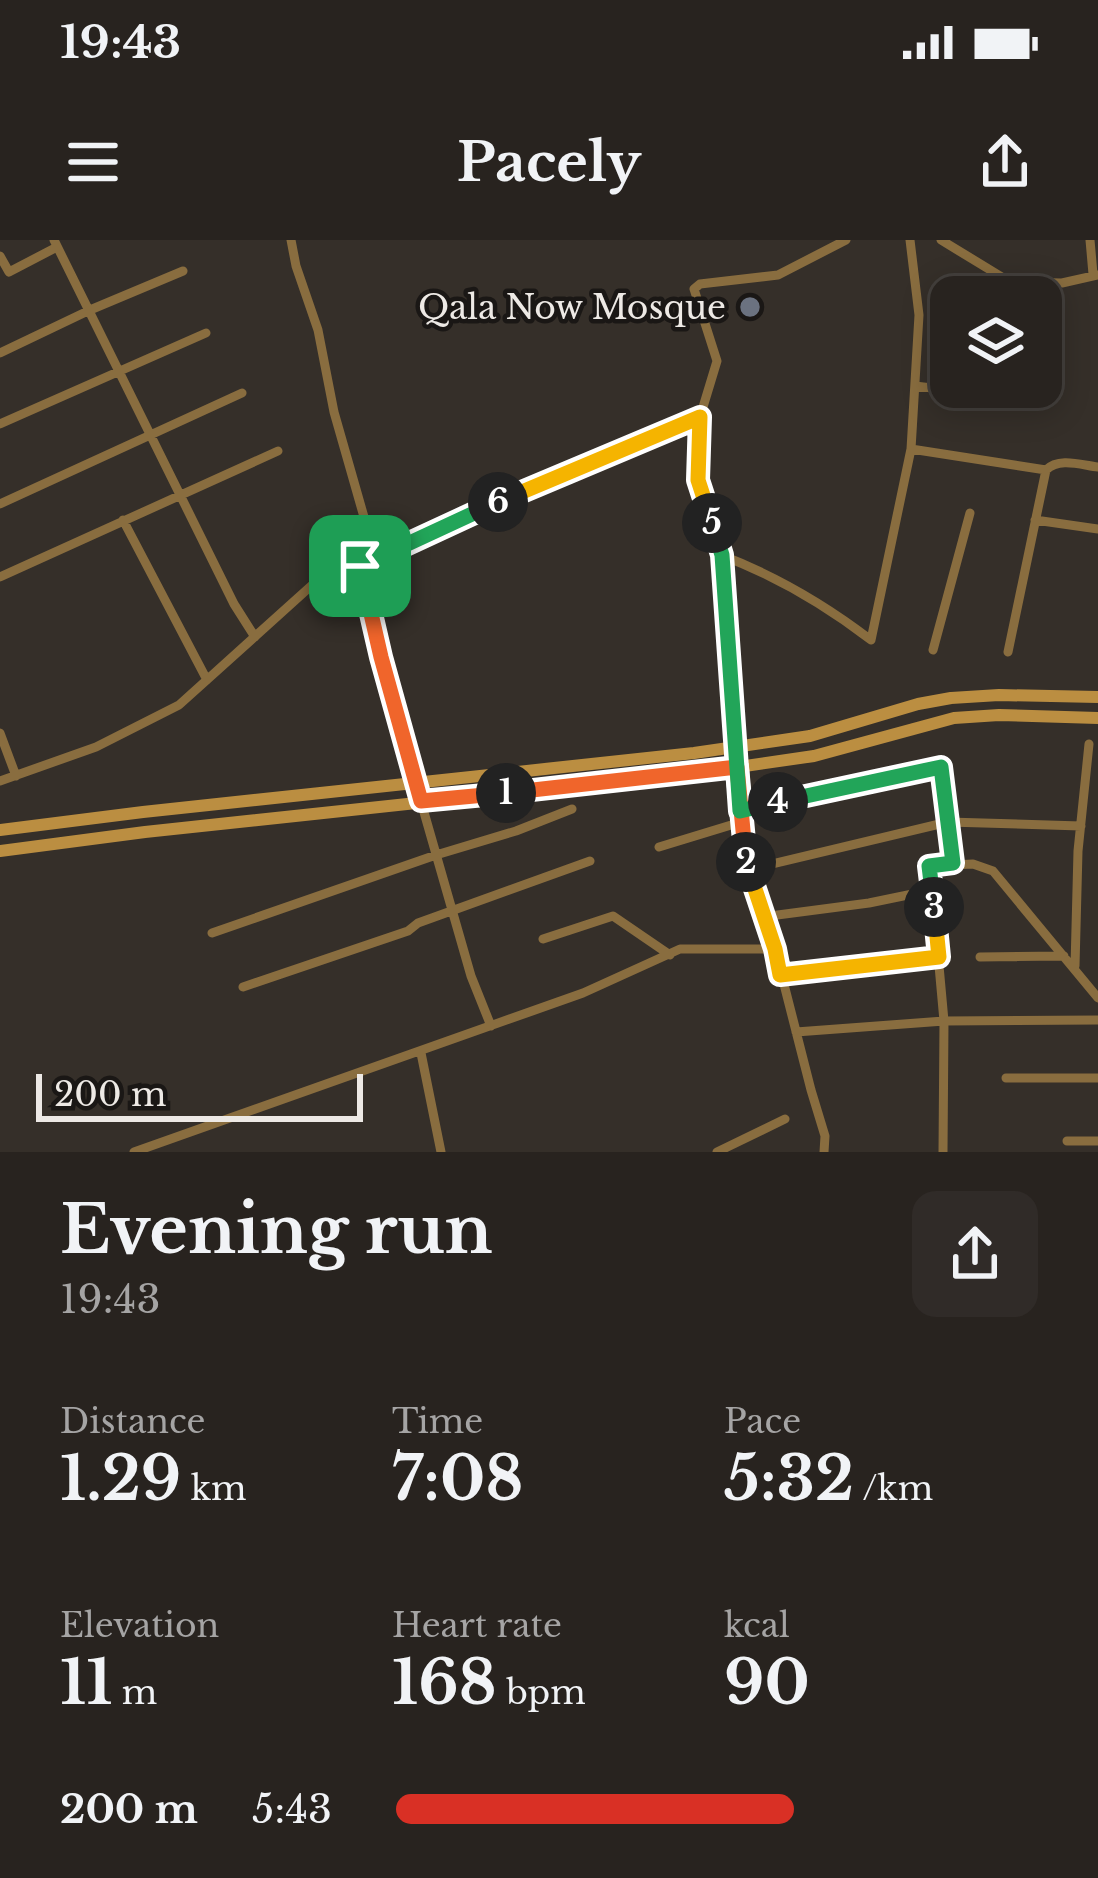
<!DOCTYPE html>
<html lang="en">
<head>
<meta charset="utf-8">
<style>
  body { margin:0; font-family:"Libre Baskerville",serif; background:#302b28; color:#f1f3f6; height:100vh; display:flex; flex-direction:column; font-size:45px; white-space:nowrap }
  * { box-sizing:border-box; margin:0 }
  p { font-size:39px; color:#a5a4a4 }
  .icon { flex:none; width:66px; height:66px; fill:none; stroke:currentColor; stroke-width:2; stroke-linecap:round; stroke-linejoin:round }
  .map { position:relative; height:912px; overflow:hidden }
  .panel { display:flex; flex-direction:column; background:#28231f; flex:1 }
  .panel>* { flex:none }
  .fabs { position:absolute; left:930px; top:36px; display:grid; gap:24px }
  .fabs a { display:grid; place-items:center; width:132px; height:132px; border-radius:24px; background:#28231f; box-shadow:0 6px 30px #0003,0 0 0 3px #44403d; font-size:60px }
  .scale { position:absolute; left:36px; bottom:30px; width:327px; box-sizing:border-box; padding-left:12px; border:6px solid #ede9e5; border-top:0; font-size:33px; line-height:42px; white-space:nowrap; color:#ede9e5; -webkit-text-stroke:9px #1a1715; paint-order:stroke }
  .pin { position:absolute; display:grid; place-items:center; width:102px; height:102px; color:#fff; margin:-51px; border-radius:24px; box-shadow:0 6px 18px #0006 }
  .km { position:absolute; width:60px; height:60px; margin:-30px; border-radius:50%; background:#222; color:#fff; font-size:33px; line-height:60px; text-align:center }
  .round { display:grid; place-items:center; flex:none; width:126px; height:126px; border-radius:24px; background:#302b28 }
  .head { display:flex; align-items:center; justify-content:space-between; height:204px; padding:0 60px }
  h1 { font-size:66px; font-weight:700; line-height:90px }
  .stats { display:grid; grid-template-columns:repeat(3,1fr); gap:18px; height:204px; padding:12px 60px }
  .stats div { display:grid; align-content:center }
  .stats b { font-size:60px; font-weight:700 }
  .stats small { font-size:33px; font-weight:400 }
  .stats p { font-size:33px }
  ul { padding:0 60px; list-style:none; font-size:39px }
  li { display:grid; grid-template-columns:192px 144px 1fr; align-items:center; height:90px }
  li i { height:30px; border-radius:15px; background:#d93025 }
  .status { display:flex; justify-content:space-between; align-items:center; height:84px; padding:0 60px; background:#28231f; direction:ltr }
  .status svg { height:33px; fill:currentColor }
  header { display:flex; justify-content:space-between; align-items:center; height:156px; padding:0 60px; background:#28231f; font-size:54px; font-weight:700 }
  .map>svg:first-child { display:block }
  .lines { fill:none; stroke-linecap:round; stroke-linejoin:round }
  .street { stroke:#896d3f; stroke-width:9 }
  .secondary { stroke:#bb8e41; stroke-width:12 }
  .split-1-casing { stroke:#fff; stroke-width:24 }
  .split-2-casing { stroke:#fff; stroke-width:24 }
  .split-3-casing { stroke:#fff; stroke-width:24 }
  .split-4-casing { stroke:#fff; stroke-width:24 }
  .split-5-casing { stroke:#fff; stroke-width:24 }
  .split-6-casing { stroke:#fff; stroke-width:24 }
  .split-7-casing { stroke:#fff; stroke-width:24 }
  .split-1 { stroke:#f0652b; stroke-width:15 }
  .split-2 { stroke:#f0652b; stroke-width:15 }
  .split-3 { stroke:#f5b400; stroke-width:15 }
  .split-4 { stroke:#22a559; stroke-width:15 }
  .split-5 { stroke:#22a559; stroke-width:15 }
  .split-6 { stroke:#f5b400; stroke-width:15 }
  .split-7 { stroke:#22a559; stroke-width:15 }
  .worship-dot { fill:#6b7280; stroke:#1a1715; stroke-width:4.5 }
  .labels { text-anchor:middle; dominant-baseline:central; stroke-width:9; stroke-linejoin:round; paint-order:stroke }
  .poi-label { font-size:33px; fill:#ede9e5; stroke:#1a1715; text-anchor:end }
</style>
</head>
<body>
<div class="status"><b>19:43</b><svg viewBox="0 0 49 12"><path d="M0 12V9h3v3zM5 12V6h3v6zM10 12V3h3v9zM15 12V0h3v12zM26 1h20v11H26zM47 4h2v5h-2z"/></svg></div>
<header><svg class="icon" aria-label="menu" viewBox="0 0 24 24"><path d="M4 6h16M4 12h16M4 18h16"/></svg>Pacely<svg class="icon" aria-label="share" viewBox="0 0 24 24"><path d="M12 15V3M7 8l5-5 5 5M5 13v7h14v-7"/></svg></header>
<div class="map">
<svg width="1098" height="912" viewBox="0 0 1098 912">
  <rect width="100%" height="100%" fill="#352f29"/>
  <g class="lines">
    <path class="street" d="M54,0L234,364L255,397
      M291,0L296,26L318,90L334,172L370,298L371,322
      M941,0L1010,42L1062,43L1098,35
      M1090,0L1093,34
      M0,16L9,32L57,7
      M0,113L90,70L183,31
      M915,146L1008,157
      M700,177L698,240L721,315L741,582L747,630L775,709L811,850L825,896L824,912
      M0,184L206,93
      M911,209L1046,230C1059,217 1081,225 1098,227
      M0,264L242,153
      M123,280L207,440
      M1035,280L1098,289
      M721,315C776,336 824,364 871,400L911,209L919,75L910,0
      M360,326L403,499L471,736L491,786
      M0,337L278,211
      M933,410L970,273
      M1008,412L1046,230
      M0,493L16,536
      M0,541L96,507L179,465L321,337L366,324L495,263L700,177L717,121L694,49L700,44L778,35L846,0
      M740,571L941,527L953,623
      M659,607L741,582
      M747,630L948,582L1081,586
      M762,677L869,663L932,650
      M212,693L436,615L516,591L572,569
      M543,699L613,676L670,715
      M980,717L1064,716
      M1075,726L1078,611L1089,504
      M780,735L939,717
      M243,747L408,691L418,683L590,621
      M796,792L944,781L1098,780
      M421,813L441,912
      M1006,838H1098
      M1067,901H1098
      M134,912L583,753L680,709H775
      M717,912L785,879
      M943,912L944,781L930,626L973,624L993,631L1098,758"/>
    <path class="secondary" d="M0,590L143,572L694,513L810,496L918,464L951,458L999,455L1098,457
      M0,611L145,592L697,533L814,516L954,478L999,475L1098,478"/>
  </g>
  <g class="lines">
    <g class="split-1-casing">
      <path id="split-1" d="M360,326L381,417L421,561L506,553"/>
    </g>
    <g class="split-2-casing">
      <path id="split-2" d="M506,553L737,527L746,622"/>
    </g>
    <g class="split-3-casing">
      <path id="split-3" d="M746,622L775,709L780,735L939,717L934,667"/>
    </g>
    <g class="split-4-casing">
      <path id="split-4" d="M778,562L941,527L953,623L929,626L934,667"/>
    </g>
    <g class="split-5-casing">
      <path id="split-5" d="M712,283L722,315L740,571L778,562"/>
    </g>
    <g class="split-6-casing">
      <path id="split-6" d="M498,262L700,177L698,240L712,283"/>
    </g>
    <g class="split-7-casing">
      <path id="split-7" d="M360,326L498,262"/>
    </g>
    <use href="#split-1" class="split-1"/>
    <use href="#split-2" class="split-2"/>
    <use href="#split-3" class="split-3"/>
    <use href="#split-4" class="split-4"/>
    <use href="#split-5" class="split-5"/>
    <use href="#split-6" class="split-6"/>
    <use href="#split-7" class="split-7"/>
  </g>
  <circle class="worship-dot" cx="750" cy="67" r="12"/>
  <g class="labels">
    <g class="poi-label">
      <text x="726" y="67">Qala Now Mosque</text>
    </g>
  </g>
</svg>
<div class="fabs">
<a><svg class="icon" aria-label="layers" viewBox="0 0 24 24"><path d="M12 4l9 5-9 5-9-5zM3 14l9 5 9-5"/></svg></a>
</div>
<div class="scale">200 m</div>
<div class="pin" style="left:360px;top:326px;background:#1e9e55"><svg class="icon" aria-label="arrive" viewBox="0 0 24 24"><path d="M6 21V4h12l-3 4 3 4H6"/></svg></div>
<b class="km" style="left:506px;top:553px">1</b>
<b class="km" style="left:746px;top:622px">2</b>
<b class="km" style="left:934px;top:667px">3</b>
<b class="km" style="left:778px;top:562px">4</b>
<b class="km" style="left:712px;top:283px">5</b>
<b class="km" style="left:498px;top:262px">6</b>
</div>
<section class="panel">
<div class="head"><div><h1>Evening run</h1><p>19:43</p></div><a class="round"><svg class="icon" aria-label="share" viewBox="0 0 24 24"><path d="M12 15V3M7 8l5-5 5 5M5 13v7h14v-7"/></svg></a></div>
<div class="stats">
<div><p>Distance</p><b>1.29<small> km</small></b></div>
<div><p>Time</p><b>7:08</b></div>
<div><p>Pace</p><b>5:32<small> /km</small></b></div>
</div>
<div class="stats">
<div><p>Elevation</p><b>11<small> m</small></b></div>
<div><p>Heart rate</p><b>168<small> bpm</small></b></div>
<div><p>kcal</p><b>90</b></div>
</div>
<ul>
<li><b>200 m</b>5:43<i style="width:62%"></i></li>
</ul>
</section>
</body>
</html>
